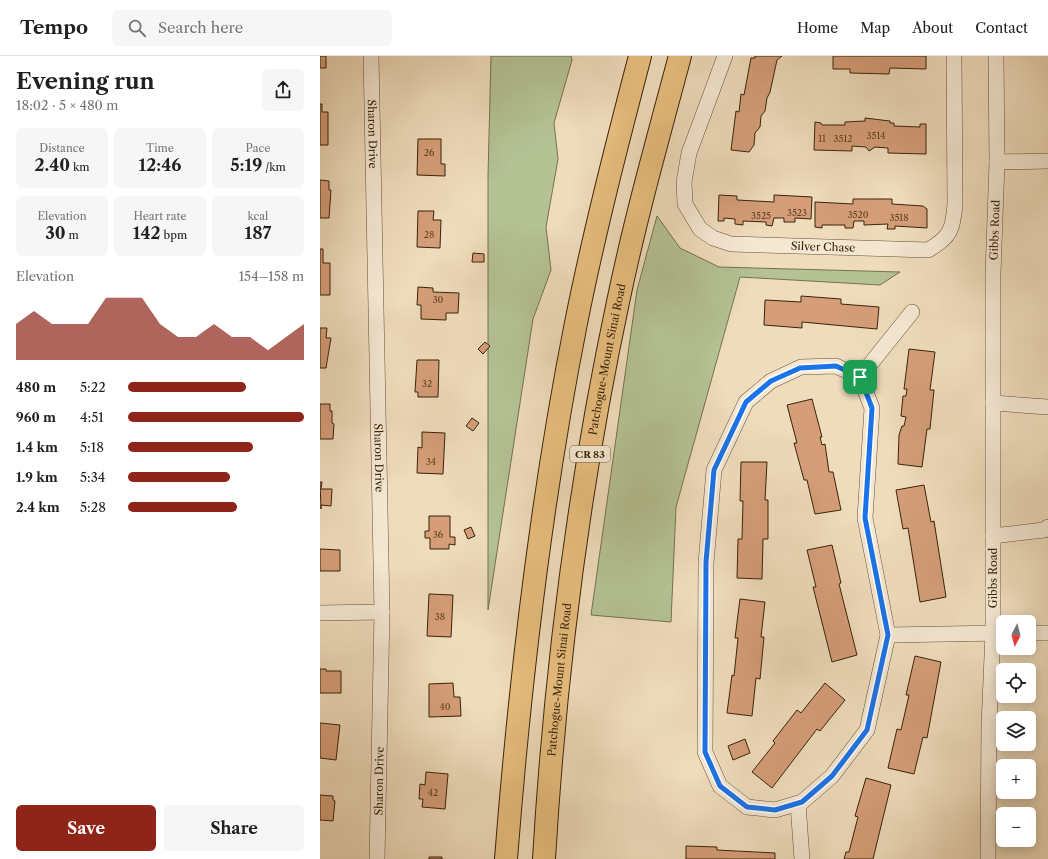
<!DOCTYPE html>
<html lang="en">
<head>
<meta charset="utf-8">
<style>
  body { margin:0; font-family:"Libre Caslon Text",serif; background:#f6f6f6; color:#202124; height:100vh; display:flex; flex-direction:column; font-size:15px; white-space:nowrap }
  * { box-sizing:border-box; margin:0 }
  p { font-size:13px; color:#757577 }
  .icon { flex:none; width:22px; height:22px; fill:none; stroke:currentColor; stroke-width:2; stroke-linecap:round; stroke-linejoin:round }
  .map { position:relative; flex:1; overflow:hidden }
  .panel { display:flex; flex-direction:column; background:#fff; width:320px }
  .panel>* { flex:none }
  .needle { width:26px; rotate:186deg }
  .controls { position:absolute; left:676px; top:559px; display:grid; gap:8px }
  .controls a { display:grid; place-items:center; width:40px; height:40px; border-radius:6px; background:#fff; box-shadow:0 2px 10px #0003; font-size:20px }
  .pin { position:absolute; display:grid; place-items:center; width:34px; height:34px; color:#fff; margin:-17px; border-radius:8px; box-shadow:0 2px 6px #0006 }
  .round { display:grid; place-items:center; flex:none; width:42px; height:42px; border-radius:6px; background:#f6f6f6 }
  .summary { display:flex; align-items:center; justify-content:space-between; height:68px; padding:0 16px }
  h1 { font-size:22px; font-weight:700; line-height:30px }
  .metrics { display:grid; grid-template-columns:repeat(3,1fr); gap:6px; height:68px; padding:4px 16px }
  .metrics div { display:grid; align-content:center; border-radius:6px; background:#f6f6f6; text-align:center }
  .metrics b { font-size:17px; font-weight:700 }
  .metrics small { font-size:11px; font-weight:400 }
  .metrics p { font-size:11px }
  .chart { height:112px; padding:8px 16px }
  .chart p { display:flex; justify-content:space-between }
  .chart svg { width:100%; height:72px; margin-top:4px; fill:#8f2418; opacity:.7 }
  .primary-button { display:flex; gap:8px; margin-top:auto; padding:8px 16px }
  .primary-button a { flex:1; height:46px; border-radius:6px; background:#8f2418; color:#fff; font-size:16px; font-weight:700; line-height:46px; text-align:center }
  .primary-button a+a { background:#f6f6f6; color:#202124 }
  ul { padding:0 16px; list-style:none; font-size:13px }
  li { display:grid; grid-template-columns:64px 48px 1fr; align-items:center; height:30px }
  li i { height:10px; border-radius:5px; background:#8f2418 }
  header { display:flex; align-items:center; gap:24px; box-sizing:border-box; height:56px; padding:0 20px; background:#fff; border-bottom:1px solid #e0e0e0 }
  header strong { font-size:19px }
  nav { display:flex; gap:22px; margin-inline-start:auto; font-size:14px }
  .search { width:280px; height:36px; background:#f6f6f6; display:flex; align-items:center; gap:10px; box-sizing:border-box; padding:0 14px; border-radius:6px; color:#757577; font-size:15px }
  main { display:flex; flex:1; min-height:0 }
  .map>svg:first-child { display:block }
  .green { fill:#b4c294; stroke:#76724e }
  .building { fill:#d59e78; stroke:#392309 }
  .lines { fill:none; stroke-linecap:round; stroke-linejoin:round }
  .minor-casing { stroke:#665136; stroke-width:16 }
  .highway-casing { stroke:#392309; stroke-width:24 }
  .minor { stroke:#f5e8d3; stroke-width:15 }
  .highway { stroke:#e8be7e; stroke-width:22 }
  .route-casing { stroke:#fff; stroke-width:8 }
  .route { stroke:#1a73e8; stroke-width:5 }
  .labels { text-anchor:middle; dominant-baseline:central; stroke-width:4; stroke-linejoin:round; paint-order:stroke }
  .number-label { font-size:9px; fill:#604225 }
  .shield { fill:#f5e8d3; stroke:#715e46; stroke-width:1 }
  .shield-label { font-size:10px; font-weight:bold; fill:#392309 }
  .street-label { font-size:11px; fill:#392309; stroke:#f5e8d3 }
</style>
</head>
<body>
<header>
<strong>Tempo</strong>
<div class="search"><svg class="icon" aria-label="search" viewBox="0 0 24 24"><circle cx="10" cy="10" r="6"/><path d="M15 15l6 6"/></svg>Search here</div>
<nav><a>Home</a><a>Map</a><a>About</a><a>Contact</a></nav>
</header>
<main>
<section class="panel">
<div class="summary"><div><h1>Evening run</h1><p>18:02 · 5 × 480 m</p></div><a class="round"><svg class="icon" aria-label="share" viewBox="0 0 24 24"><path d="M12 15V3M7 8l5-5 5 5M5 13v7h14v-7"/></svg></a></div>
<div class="metrics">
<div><p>Distance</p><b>2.40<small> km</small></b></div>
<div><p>Time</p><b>12:46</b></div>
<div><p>Pace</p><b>5:19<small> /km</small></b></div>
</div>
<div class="metrics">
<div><p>Elevation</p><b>30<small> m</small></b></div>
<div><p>Heart rate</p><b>142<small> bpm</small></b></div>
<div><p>kcal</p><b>187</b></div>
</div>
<div class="chart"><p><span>Elevation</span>154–158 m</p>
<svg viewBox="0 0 160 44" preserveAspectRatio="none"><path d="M0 44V22L10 14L20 22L30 22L40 22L50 6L60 6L70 6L80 22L90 30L100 30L110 22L120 30L130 30L140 38L150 30L160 22V44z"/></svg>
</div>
<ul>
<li><b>480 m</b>5:22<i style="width:67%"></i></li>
<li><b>960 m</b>4:51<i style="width:100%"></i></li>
<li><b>1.4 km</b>5:18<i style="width:71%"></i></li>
<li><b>1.9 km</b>5:34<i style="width:58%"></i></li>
<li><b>2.4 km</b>5:28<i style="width:62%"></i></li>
</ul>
<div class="primary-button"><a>Save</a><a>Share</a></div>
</section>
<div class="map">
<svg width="728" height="803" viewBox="0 0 728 803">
  <rect width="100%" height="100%" fill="#efdcbc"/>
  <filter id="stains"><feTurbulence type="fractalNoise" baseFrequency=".005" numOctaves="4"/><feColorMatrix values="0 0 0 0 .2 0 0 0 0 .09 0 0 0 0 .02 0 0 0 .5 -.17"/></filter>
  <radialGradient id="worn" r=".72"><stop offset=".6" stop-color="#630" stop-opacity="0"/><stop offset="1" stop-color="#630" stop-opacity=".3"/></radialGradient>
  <path class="green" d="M171,0H251L252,4L234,67L238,103L226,171L231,214L213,263L168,554V120Z
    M337,160L360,192L399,211L580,216L560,229L420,221L356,451L351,566L271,559L317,234Z"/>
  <path class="building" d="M0,0H6V12H0Z
    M435,0H462L457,4L450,36L447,42L445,55L441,60L440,71L435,77L434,89L429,96L411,94L416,55L419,56L421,38L424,39L431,2H435Z
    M513,0H606V13L570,12L569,18L530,17V13H513Z
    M0,48H2V56H8V89H0Z
    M545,62L570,65V67H574V70L600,71V68H606V98L568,97V92L555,91L549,95L546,91L532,90V95L494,94L495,66L501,67L502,69H525V66L545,65Z
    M98,83H121V108H125V120L97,119Z
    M0,124L9,125V134H11L9,162H0Z
    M399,139L417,140V144L454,146V139L492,141L491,163L475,162V166H464V162H454L452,170L446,169V166L423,165V169L415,168V163L404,162V165H398Z
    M533,143H572V148L603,150L607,153V172L575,170V173H567L568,168L544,169V165H534L533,172H525V169H502V172L495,171V146L533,148Z
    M98,155H114L113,164H121L120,192L97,191Z
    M0,193H3V207H10V239H0Z
    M153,197L164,198V206H152Z
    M98,231L113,232V236L139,237L138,257H126V264L101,263V249H97Z
    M481,240L521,243V248L559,251L557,273L482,266V272L444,269L445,244L481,246Z
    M0,272H7L6,282H11L6,312H0Z
    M165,286L170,290L163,298L158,293Z
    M589,293L615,296L610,334H614L610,373H607L602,411L578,408L579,379L582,370H584L586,361L581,360L583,340H586L587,333H584Z
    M97,304H119L118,341H98V336H95Z
    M492,343L502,381H500L502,389L505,388L509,416H513L521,454L495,458L487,424H484L474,387H477L467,349Z
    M0,348H10V355H12V367L14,368L13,383H0Z
    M152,362L159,367L153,375L146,370Z
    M102,376L125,377L123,418L97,417L98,391L102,392Z
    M421,406H447L445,444H448V483H443L442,523L417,522L418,483H422L423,445H420Z
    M0,426H2L1,433H12L11,450L1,449V453Z
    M604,429L611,466L614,465L626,541L600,546L588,472L583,473L576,434Z
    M109,460H130V481H135V489L129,488V493H110V482H105V475H109Z
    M151,471L155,480L148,483L144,474Z
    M512,489L521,527L519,528L537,599L512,606L493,531H496L487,494Z
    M0,493L20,494V515H0Z
    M109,538L133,539L131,581L107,580Z
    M420,543L445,546L441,581H444L440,623L436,622L432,660L407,657L412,619L414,620L418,582H415Z
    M595,600L621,606L607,682L603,681L594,718L568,712L577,673L581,674L589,639H586Z
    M0,613H6V615H21V637H0Z
    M133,627L134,641H140L141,660L109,661V628Z
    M505,627L525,644L500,675L497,673L452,732L432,716L455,687L453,685L477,654L481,657Z
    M0,667L20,669L16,704L0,702Z
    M425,683L430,697L413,704L408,690Z
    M106,716L128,718L125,753L102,751L103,743H99L100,728L105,729Z
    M546,722L571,729L553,803H524L526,796H529L538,761L535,760Z
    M0,739L13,740V744L15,745L13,765L0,764Z
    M366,790L397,791V794L455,797V803H366Z
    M109,801H122V803H109Z"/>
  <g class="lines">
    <g class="minor-casing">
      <g id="minor">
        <path id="s1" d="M51,0L62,556L57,803"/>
        <path id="s2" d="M405,0L369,97L364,126L365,148L380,173L393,182L411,188L608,194C631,181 633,173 635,148L634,0"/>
        <path d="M677,106L728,105"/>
        <path d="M516,310L540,321L552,352L545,462L568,579L547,674L512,720L482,746L455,754L427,751L400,730L385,696L386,507L394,414L426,346L451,325L481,311Z"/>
        <path d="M540,321L592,256"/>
        <path d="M673,347L728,351"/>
        <path d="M673,480L724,474L728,471"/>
        <path d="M0,557L62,556"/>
        <path d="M709,577H728"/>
        <path d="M568,579L682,577"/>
        <path d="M478,748L482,803"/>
        <path id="s3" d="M668,803L669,670L673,577V218L677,106L676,0"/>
      </g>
    </g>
    <g class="highway-casing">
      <g id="highway">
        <path d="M186,803C200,623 221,444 256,267C274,177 297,88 320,0"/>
        <path id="s4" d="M224,803C235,617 259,429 298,246C315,164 338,82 360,0"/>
      </g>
    </g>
    <use href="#minor" class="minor"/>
    <use href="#highway" class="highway"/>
  </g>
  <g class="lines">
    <g class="route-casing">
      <path id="route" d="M516,310L540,321L552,352L545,462L568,579L547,674L512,720L482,746L455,754L427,751L400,730L385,696L386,506L394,414L426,346L451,325L480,312Z"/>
    </g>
    <use href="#route" class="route"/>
  </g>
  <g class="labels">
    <g class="number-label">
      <text x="556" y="79">3514</text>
      <text x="502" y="82">11</text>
      <text x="523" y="82">3512</text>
      <text x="109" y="96">26</text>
      <text x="477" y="156">3523</text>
      <text x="538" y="158">3520</text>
      <text x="441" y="159">3525</text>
      <text x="579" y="161">3518</text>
      <text x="109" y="178">28</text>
      <text x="118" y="243">30</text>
      <text x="107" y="327">32</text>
      <text x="111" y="405">34</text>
      <text x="118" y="478">36</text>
      <text x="120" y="560">38</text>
      <text x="125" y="650">40</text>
      <text x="113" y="736">42</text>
    </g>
    <rect class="shield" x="250" y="390" width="40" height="16" rx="3"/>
    <g class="shield-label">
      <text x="270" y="398">CR 83</text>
    </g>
    <g class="street-label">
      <text stroke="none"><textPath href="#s1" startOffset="78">Sharon Drive</textPath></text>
      <text stroke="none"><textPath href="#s3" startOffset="629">Gibbs Road</textPath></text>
      <text stroke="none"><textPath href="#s2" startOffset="311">Silver Chase</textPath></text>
      <text stroke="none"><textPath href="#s4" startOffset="504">Patchogue-Mount Sinai Road</textPath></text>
      <text stroke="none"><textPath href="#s1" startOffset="402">Sharon Drive</textPath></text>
      <text transform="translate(673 522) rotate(-90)">Gibbs Road</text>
      <text stroke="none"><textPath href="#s4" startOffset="180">Patchogue-Mount Sinai Road</textPath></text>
      <text transform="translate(59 725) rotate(-89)">Sharon Drive</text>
    </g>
  </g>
  <rect width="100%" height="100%" filter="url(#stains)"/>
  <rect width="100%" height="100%" fill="url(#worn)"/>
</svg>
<div class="controls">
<a><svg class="needle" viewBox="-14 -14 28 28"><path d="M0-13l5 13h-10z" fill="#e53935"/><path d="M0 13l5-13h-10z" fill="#757577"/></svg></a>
<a><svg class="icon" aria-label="locate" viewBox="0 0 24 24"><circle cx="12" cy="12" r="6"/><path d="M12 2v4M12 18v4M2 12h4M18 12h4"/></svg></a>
<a><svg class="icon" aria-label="layers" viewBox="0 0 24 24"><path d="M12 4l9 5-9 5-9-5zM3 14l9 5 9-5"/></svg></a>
<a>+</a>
<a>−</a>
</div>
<div class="pin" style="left:540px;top:321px;background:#1e9e55"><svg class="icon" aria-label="arrive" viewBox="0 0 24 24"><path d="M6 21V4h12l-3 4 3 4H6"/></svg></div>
</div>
</main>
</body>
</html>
